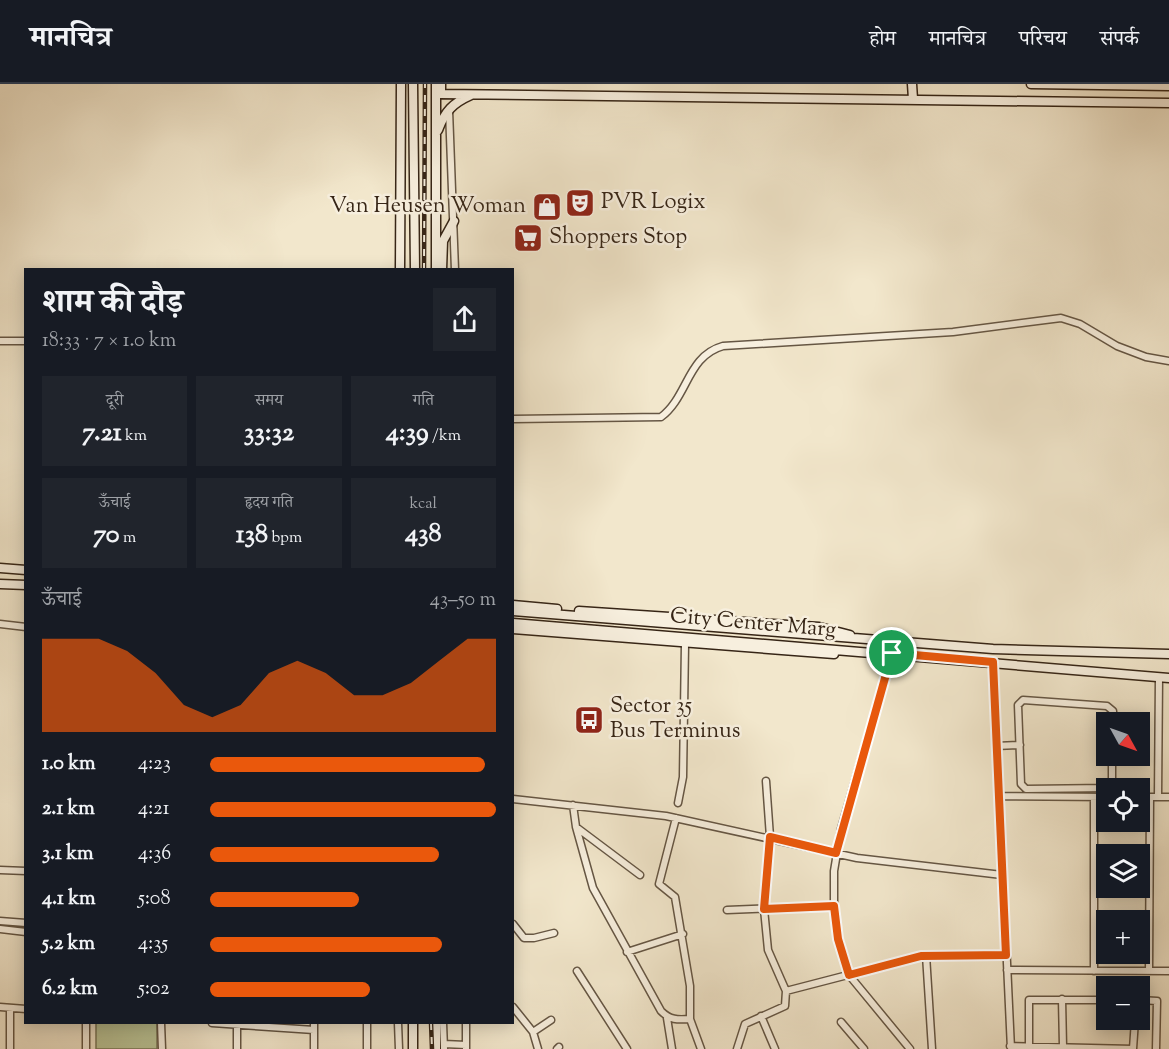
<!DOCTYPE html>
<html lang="hi">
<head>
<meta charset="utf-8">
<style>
  body { margin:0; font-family:"Sorts Mill Goudy","Noto Serif Devanagari",serif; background:#20242c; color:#f1f3f6; height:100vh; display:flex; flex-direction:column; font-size:22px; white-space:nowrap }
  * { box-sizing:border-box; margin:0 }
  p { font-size:20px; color:#9ea1a6 }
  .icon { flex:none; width:33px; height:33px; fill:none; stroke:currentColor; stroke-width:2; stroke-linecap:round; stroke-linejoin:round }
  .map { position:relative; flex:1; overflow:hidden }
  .sheet { position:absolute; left:24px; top:184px; width:490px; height:756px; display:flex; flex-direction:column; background:#171b24; border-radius:0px; box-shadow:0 3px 15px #0003 }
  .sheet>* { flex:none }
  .needle { width:39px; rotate:130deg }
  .buttons { position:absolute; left:1096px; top:628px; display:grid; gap:12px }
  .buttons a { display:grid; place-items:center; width:54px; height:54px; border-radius:0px; background:#171b24; box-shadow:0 3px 15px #0003; font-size:30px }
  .pin { position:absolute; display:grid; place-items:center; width:51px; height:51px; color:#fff; margin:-26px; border:3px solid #fff; border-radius:50%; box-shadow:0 2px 6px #0007 }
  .round { display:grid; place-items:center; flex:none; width:63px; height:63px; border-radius:0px; background:#20242c }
  .overview { display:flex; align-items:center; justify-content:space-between; height:102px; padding:0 18px }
  h1 { font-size:33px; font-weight:700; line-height:45px }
  .metrics { display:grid; grid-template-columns:repeat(3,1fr); gap:9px; height:102px; padding:6px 18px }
  .metrics div { display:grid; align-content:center; border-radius:0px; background:#20242c; text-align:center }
  .metrics b { font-size:26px; font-weight:700 }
  .metrics small { font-size:16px; font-weight:400 }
  .metrics p { font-size:16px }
  .chart { height:168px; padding:12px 18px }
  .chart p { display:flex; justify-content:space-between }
  .chart svg { width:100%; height:108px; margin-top:6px; fill:#ea580c; opacity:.7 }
  ul { padding:0 18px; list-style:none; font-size:20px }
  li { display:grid; grid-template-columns:96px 72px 1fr; align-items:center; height:45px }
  li i { height:15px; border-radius:8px; background:#ea580c }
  header { display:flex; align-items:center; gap:36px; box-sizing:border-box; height:84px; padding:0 30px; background:#171b24; border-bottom:2px solid #363941 }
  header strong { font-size:28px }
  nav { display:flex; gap:33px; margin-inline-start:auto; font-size:21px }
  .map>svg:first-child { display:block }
  .green { fill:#bac598; stroke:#787557; stroke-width:1.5 }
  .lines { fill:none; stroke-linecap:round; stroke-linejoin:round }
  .street-casing { stroke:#655644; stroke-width:9 }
  .secondary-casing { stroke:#362516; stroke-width:11 }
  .street { stroke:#f7efde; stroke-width:6 }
  .secondary { stroke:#f7efde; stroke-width:8 }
  .rail-casing { stroke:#362516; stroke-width:4.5 }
  .rail { stroke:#f7efde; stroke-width:2; stroke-dasharray:7; stroke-linecap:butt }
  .route-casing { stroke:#fff; stroke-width:12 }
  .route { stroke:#ea580c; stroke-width:8 }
  .labels { text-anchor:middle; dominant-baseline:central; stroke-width:5; stroke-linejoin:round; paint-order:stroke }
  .poi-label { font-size:22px; fill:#362516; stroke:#f7efde; text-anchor:start }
  .street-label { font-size:22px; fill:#362516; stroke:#f7efde }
</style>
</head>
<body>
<header>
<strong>मानचित्र</strong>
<nav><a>होम</a><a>मानचित्र</a><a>परिचय</a><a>संपर्क</a></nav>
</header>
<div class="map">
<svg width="1169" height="965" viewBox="0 0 1169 965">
  <rect width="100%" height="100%" fill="#f2e7cc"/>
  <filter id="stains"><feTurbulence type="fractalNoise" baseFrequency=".00333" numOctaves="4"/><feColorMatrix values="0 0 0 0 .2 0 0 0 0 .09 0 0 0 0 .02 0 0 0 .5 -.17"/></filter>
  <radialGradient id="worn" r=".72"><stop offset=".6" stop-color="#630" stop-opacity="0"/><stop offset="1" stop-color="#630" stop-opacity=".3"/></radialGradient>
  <path class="green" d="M96,939H157V965H96Z"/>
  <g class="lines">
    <g class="street-casing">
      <path id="street" d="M449,26L455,186
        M0,257H26
        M513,335L661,333C688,313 687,272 723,262L953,248L1061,234L1080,240L1117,262L1146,273L1169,277
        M0,540L26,543
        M892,569L841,745L834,787V822L838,855L849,891L910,965
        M993,578L1011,965
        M996,662L1020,661
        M1112,672V700L1107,704L1026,705L1021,700L1018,621L1023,616L1107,622L1113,627V639
        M998,712L1107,713
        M1140,713H1169
        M1158,713L1159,593
        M513,715L666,732L857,774L1002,791
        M678,719L683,693L685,560
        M573,721L576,743L640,791
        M676,734L659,800L675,813L690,902V935L701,965
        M576,743L593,804L661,927C670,936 677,936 690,935
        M0,786L26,787
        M727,826L834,822
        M0,837L26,839
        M513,840L524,854H534L554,849
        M0,845L26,848
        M627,868L683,850
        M926,871L932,965
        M1007,886L1169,887
        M577,887L627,965
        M1094,887V713
        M1149,887L1150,713
        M786,907L921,872L1006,871
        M1062,915L1063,962
        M1140,916L1157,917L1156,965
        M0,923L26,925
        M513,923L533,948L538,965
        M1140,930H1142
        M761,932L775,965
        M667,934L672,965
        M841,938L864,965
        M161,939L162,965
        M212,939L314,946
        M314,939V965
        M367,939V965
        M398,939L399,965
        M443,939L444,965
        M466,939V965
        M237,941V965
        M533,948L551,936
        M444,960L466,961
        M1029,961V916H1107
        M1010,962L1133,965L1135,936
        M10,965V924
        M86,965V939
        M557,965L559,963
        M737,965L745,940L785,922L786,907L768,866L764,825L770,753L766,697"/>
    </g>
    <g class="secondary-casing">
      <path id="secondary" d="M413,0L415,186
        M441,0V10L1169,19
        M912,0L913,15
        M1031,0L1169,2
        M438,46C445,27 453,19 471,11
        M400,186L401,0
        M436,186V0
        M442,186L443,157L454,137
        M0,484L26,486
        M0,500L26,501
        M513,521L557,525
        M513,527L993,565L1169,570
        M579,527L819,543L850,551
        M513,539L1169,594
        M513,545L834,570
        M413,939V965
        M436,939V965"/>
    </g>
    <use href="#street" class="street"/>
    <use href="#secondary" class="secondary"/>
    <g class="rail-casing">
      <path id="rail" d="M424,186L425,0
        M431,939L432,965"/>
    </g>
    <use href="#rail" class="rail"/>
  </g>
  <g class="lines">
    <g class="route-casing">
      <path id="route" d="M892,569L993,578L1006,871L921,872L849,891L838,855L834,822L764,825L770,753L836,769Z"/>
    </g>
    <use href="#route" class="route"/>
  </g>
  <defs>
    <g id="theatre-square" transform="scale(1.5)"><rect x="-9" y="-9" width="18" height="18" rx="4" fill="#8f2418" stroke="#f7efde"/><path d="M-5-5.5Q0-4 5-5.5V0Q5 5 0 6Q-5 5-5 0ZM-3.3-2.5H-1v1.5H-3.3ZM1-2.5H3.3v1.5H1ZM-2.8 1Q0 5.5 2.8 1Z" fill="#fff"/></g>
    <g id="shop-square" transform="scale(1.5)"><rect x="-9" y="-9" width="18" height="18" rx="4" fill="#8f2418" stroke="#f7efde"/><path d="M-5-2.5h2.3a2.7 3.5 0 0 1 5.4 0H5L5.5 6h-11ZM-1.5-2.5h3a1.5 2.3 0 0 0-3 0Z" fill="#fff"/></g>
    <g id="supermarket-square" transform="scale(1.5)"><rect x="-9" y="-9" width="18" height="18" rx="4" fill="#8f2418" stroke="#f7efde"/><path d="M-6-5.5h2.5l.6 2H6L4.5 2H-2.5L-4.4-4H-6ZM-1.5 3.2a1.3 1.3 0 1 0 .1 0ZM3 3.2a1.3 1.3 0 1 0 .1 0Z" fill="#fff"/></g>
    <g id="bus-square" transform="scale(1.5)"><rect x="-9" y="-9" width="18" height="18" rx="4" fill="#8f2418" stroke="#f7efde"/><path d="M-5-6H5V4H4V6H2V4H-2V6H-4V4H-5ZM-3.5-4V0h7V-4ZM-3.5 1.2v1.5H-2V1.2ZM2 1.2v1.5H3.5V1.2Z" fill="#fff"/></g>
  </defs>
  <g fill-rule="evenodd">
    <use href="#theatre-square" x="580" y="119"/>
    <use href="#shop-square" x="547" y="123"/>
    <use href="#supermarket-square" x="528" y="154"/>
    <use href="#bus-square" x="589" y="636"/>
  </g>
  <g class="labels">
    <g class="poi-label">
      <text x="601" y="119">PVR Logix</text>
      <text x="526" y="123" text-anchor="end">Van Heusen Woman</text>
      <text x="549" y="154">Shoppers Stop</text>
      <text x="610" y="623">Sector 35<tspan x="610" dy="25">Bus Terminus</tspan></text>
    </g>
    <g class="street-label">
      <text transform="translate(753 540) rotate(5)">City Center Marg</text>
    </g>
  </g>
  <rect width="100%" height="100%" filter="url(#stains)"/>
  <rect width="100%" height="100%" fill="url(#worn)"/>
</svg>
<div class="buttons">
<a><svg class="needle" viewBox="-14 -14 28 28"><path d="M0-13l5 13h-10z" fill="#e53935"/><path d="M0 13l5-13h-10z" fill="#9ea1a6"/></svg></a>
<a><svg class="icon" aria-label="locate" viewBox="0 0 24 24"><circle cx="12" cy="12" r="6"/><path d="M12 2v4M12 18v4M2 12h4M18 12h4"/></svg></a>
<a><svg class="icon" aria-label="layers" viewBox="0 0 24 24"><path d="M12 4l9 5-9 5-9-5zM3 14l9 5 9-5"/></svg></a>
<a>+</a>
<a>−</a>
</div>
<div class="pin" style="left:892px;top:569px;background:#1e9e55"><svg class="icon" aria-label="arrive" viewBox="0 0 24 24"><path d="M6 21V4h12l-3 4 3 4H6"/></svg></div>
<section class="sheet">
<div class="overview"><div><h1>शाम की दौड़</h1><p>18:33 · 7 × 1.0 km</p></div><a class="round"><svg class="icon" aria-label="share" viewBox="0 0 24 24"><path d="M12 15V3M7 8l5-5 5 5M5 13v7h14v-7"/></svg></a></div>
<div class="metrics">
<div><p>दूरी</p><b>7.21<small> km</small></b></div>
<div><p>समय</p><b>33:32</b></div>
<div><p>गति</p><b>4:39<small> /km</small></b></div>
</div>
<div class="metrics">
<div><p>ऊँचाई</p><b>70<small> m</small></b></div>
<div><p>हृदय गति</p><b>138<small> bpm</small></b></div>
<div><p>kcal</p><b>438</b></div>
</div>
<div class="chart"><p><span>ऊँचाई</span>43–50 m</p>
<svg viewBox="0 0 160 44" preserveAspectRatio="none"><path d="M0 44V6L10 6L20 6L30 11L40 20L50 33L60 38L70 33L80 20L90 15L100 20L110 29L120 29L130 24L140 15L150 6L160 6V44z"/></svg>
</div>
<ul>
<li><b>1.0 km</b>4:23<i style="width:96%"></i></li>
<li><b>2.1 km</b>4:21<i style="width:100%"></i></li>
<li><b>3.1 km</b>4:36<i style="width:80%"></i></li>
<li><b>4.1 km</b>5:08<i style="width:52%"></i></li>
<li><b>5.2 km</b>4:35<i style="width:81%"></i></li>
<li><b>6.2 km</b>5:02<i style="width:56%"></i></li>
</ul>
</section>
</div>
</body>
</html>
